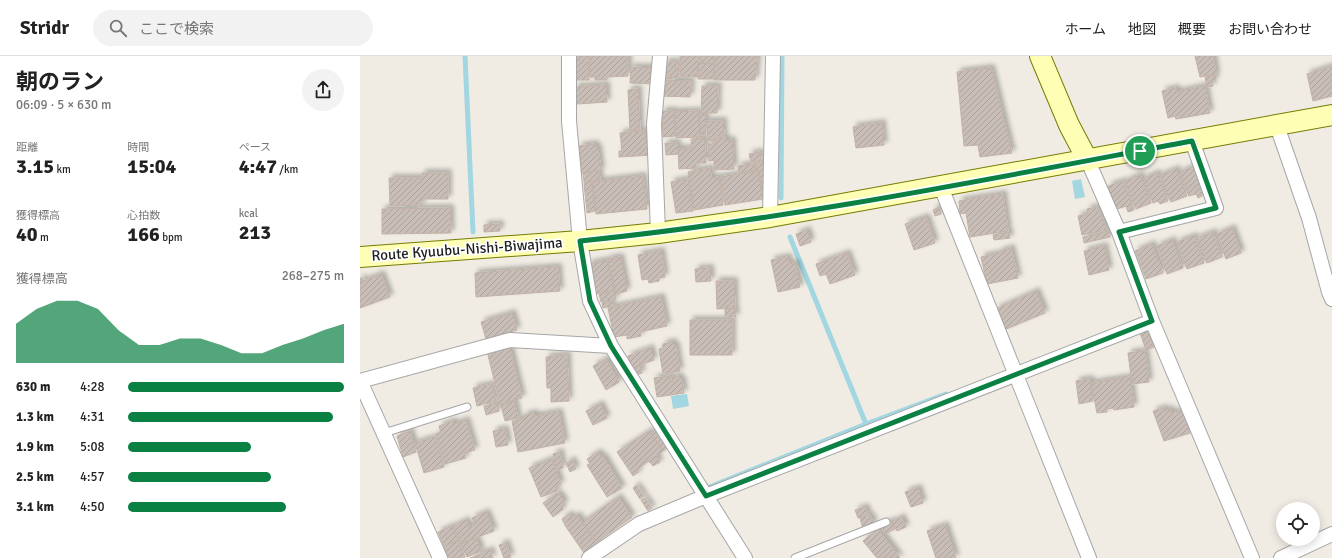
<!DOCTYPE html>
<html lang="ja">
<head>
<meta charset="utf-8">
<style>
  body { margin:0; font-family:Signika,"Noto Sans JP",sans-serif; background:#f2f2f2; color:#222; height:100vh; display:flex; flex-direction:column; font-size:15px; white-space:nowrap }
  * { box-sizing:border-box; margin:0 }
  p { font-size:13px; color:#767676 }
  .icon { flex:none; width:22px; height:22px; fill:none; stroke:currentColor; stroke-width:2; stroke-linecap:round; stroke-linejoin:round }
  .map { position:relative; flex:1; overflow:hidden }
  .sheet { display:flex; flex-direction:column; background:#fff; width:360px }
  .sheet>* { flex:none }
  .buttons { position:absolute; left:916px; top:446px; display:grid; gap:8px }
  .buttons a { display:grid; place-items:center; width:44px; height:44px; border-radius:50%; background:#fff; box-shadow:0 2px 10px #0003; font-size:20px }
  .pin { position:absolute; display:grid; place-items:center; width:34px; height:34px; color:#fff; margin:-17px; border:2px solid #fff; border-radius:50%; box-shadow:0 1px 4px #0007 }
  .round { display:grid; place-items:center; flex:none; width:42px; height:42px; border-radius:21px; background:#f2f2f2 }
  .overview { display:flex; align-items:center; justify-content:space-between; height:68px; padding:0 16px }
  h1 { font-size:22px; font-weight:700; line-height:30px }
  .figures { display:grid; grid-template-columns:repeat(3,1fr); gap:6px; height:68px; padding:4px 16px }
  .figures div { display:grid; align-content:center }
  .figures b { font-size:20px; font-weight:700 }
  .figures small { font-size:11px; font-weight:400 }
  .figures p { font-size:11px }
  .chart { height:112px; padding:8px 16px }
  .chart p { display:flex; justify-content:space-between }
  .chart svg { width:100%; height:72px; margin-top:4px; fill:#0b8043; opacity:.7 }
  ul { padding:0 16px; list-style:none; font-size:13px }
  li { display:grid; grid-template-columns:64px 48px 1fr; align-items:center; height:30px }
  li i { height:10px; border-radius:5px; background:#0b8043 }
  header { display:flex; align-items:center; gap:24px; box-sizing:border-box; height:56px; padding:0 20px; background:#fff; border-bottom:1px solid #e0e0e0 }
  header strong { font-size:19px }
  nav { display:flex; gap:22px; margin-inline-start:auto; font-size:14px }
  .search { width:280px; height:36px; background:#f2f2f2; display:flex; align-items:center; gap:10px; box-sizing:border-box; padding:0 14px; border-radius:22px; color:#767676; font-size:15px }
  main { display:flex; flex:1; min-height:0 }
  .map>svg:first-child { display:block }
  .water { fill:#a2d6e1 }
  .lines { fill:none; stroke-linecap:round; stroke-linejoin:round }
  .stream { stroke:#a2d6e1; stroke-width:5 }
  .building { fill:url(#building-hatch); stroke:#c3b1a6; filter:url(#shadow) }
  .lane-casing { stroke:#a6a6a6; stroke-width:9 }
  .street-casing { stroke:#a6a6a6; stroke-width:16 }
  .secondary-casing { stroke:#747c00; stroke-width:22 }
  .lane { stroke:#fff; stroke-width:7 }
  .street { stroke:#fff; stroke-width:14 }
  .secondary { stroke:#fefeb5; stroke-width:20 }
  .route-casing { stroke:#fff; stroke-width:8 }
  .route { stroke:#0b8043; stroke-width:5 }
  .labels { text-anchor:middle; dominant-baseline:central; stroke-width:3.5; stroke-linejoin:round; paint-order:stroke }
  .street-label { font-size:15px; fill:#1f1f1f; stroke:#fff }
</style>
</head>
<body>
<header>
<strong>Stridr</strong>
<div class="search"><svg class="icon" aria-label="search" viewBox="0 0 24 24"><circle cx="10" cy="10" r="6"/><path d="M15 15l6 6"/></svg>ここで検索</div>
<nav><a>ホーム</a><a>地図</a><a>概要</a><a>お問い合わせ</a></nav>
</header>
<main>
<section class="sheet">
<div class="overview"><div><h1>朝のラン</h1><p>06:09 · 5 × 630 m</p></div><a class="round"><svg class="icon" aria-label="share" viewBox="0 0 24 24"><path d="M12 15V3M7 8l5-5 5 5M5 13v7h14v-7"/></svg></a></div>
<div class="figures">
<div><p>距離</p><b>3.15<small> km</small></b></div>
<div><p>時間</p><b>15:04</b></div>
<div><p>ペース</p><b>4:47<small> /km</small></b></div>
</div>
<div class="figures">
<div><p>獲得標高</p><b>40<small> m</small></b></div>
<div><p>心拍数</p><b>166<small> bpm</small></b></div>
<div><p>kcal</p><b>213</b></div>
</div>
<div class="chart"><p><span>獲得標高</span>268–275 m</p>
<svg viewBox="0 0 160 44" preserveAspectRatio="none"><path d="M0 44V20L10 11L20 6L30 6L40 11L50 24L60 33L70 33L80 29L90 29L100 33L110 38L120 38L130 33L140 29L150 24L160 20V44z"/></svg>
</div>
<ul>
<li><b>630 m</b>4:28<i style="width:100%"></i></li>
<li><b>1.3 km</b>4:31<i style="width:95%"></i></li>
<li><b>1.9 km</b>5:08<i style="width:57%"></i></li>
<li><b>2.5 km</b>4:57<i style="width:66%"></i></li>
<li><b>3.1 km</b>4:50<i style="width:73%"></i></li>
</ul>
</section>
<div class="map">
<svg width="972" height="502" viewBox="0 0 972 502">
  <defs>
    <pattern id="building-hatch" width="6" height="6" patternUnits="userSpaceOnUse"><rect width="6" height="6" fill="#c9beb7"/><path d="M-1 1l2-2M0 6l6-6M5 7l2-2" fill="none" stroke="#aca39d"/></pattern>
    <filter id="shadow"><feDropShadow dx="3.5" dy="-3.5" stdDeviation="2" flood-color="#0004"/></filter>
  </defs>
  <rect width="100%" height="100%" fill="#f0ece4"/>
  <path class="water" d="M721,123L725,141L715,143L712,125Z
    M327,338L329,350L313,353L311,340Z"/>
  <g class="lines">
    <path class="stream" d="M105,0L113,176
      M421,142L422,0
      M430,181L506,368L586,338
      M347,432L506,368"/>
  </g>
  <path class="building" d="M215,0H229V24H215Z
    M230,0H268V20L247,21V24H235V21H230Z
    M320,0H338L337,21L320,20Z
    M341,0H354L353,8L340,7Z
    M355,0H400L397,1L395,24H354Z
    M835,0H853L856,18L840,21Z
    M305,6H319L318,22L305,21Z
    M338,7L354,8L353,23H338Z
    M972,10V40L953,45L947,18Z
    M271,11L293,12L292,28L270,27Z
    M631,12L652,97L620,101L618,89L604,90L597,16Z
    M855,19L856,23L852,24L853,30L847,31L845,21Z
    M301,24L331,25L330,41L300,40Z
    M246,29L247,46L217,48L215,31Z
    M342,30H358L357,57H341Z
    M845,30L850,57L816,63L815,60L808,62L802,35L816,32L817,36Z
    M278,33L280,74L270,75L268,34Z
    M302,55H314L315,80L303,81Z
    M338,55L340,81L316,82L315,56Z
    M345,57L346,78L341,79L339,58Z
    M347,65H363L364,80H355V84L348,85Z
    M522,67L524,89L496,92L493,71Z
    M285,75L286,85L292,84L293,99L259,101V95H262L260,77Z
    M365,81V85L372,84L374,113L354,114V104L349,105L348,88H353V85H356V82Z
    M344,82L346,107H336V112L319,113L318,93L332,92L331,83Z
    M305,87H317L318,98L306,99Z
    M235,88L236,92H238L241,114L221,117L219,90Z
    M400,96L401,104L391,106L389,98Z
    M404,106L405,133L402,134L399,114L396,115L395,107Z
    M394,108L395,114L379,117L378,110Z
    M835,110L846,138L838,142L836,138L829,140L820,116Z
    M350,112L351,122L359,121L363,149L334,154L328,116Z
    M816,113L827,140L811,146L800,119Z
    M239,115L240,124L224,126L223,117Z
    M398,115L403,143L365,149L360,121Z
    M62,117H88V143H62V149L30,150L29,122H62Z
    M797,117L808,145L800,148L798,145L793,147L784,122Z
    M780,119L791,147L776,153L765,125Z
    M283,120L287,153L236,158L233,126Z
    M328,123L333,155L316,157L311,126Z
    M763,125L774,154L768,156L766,150L757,153L748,130Z
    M232,126L235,155L227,157L224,127Z
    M643,138L648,175L610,181L606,157L600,158L599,145Z
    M579,151L581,158L575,160L573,154Z
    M738,151L739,155H741L746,174L722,179L718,160L728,158L727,153Z
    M90,152L91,177L22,178V153Z
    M566,161L575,187L554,194L545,168Z
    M140,168V175L124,176V169Z
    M872,172L881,197L866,203L857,178Z
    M447,174L451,186L440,190L436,178Z
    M749,175L750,181L724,187L723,181Z
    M649,176L650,182L634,184L633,179Z
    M853,176L862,201L847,207L837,182Z
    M834,180L844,207L827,213L817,186Z
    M812,184L823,212L807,218L797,190Z
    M792,188L803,217L786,223L775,195Z
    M744,190L749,214L729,219L724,195Z
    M651,192L658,222L627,228L621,201L640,197V195Z
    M301,195L305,221L299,222V225L289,227L288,223L282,224L278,199Z
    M487,197L495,219L470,228L466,218L460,220L456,208Z
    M260,201L267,235L256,238L248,203Z
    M428,201L429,208L435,207L440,231L418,236L411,204Z
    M247,204L254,234L235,238L228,208Z
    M198,211L200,235L116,241L115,217Z
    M350,212L351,225L336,226L335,213Z
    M21,218L30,241L0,252V222H2L3,225Z
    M356,225H374L375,252L357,253Z
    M255,235L256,243L241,246L239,238Z
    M676,235L685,257L644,274L636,253Z
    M301,241L307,270L280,276L281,280L267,283V279L254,281L248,252Z
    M251,245L252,250L243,252L242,247Z
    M365,253H375L376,261H365Z
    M152,257L157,274L126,283L121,266Z
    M330,264H372V299H330Z
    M787,274L794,291L786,294L780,277Z
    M313,286L314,290H316L320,315L303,318L299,293L303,292V288Z
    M149,289L162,342L140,348L127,295Z
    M290,292L294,304L272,312L268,300Z
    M785,295L789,326L772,328L768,297Z
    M207,299L209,345L191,346V332H187L186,301Z
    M246,303L259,326L246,334L233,310Z
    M280,310L282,317L276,319L273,312Z
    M310,320L311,326H313L312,321L319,320L320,324H322L324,337L297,341L294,322Z
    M770,321L774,351L754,354V352L747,353V356L737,357L731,327Z
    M730,323L733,345L719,348L716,325Z
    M132,328L136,345L117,350L113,332Z
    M154,345L158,362L145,365L141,349Z
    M137,347L139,355L126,359L124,350Z
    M240,348L247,362L233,369L226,355Z
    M804,352L805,355L810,353L812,357L823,354L830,377L804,385L793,355Z
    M199,356L205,387L158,396L152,365L165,362L164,359L174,357L175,360Z
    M106,364L115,394L104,397L106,402L85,408L76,378L81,376L79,370L93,365L94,368Z
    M145,373L148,389L136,391L133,375Z
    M297,373L309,391L303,395L291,377Z
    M50,375L56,396L43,401L37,380Z
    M289,375L303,395L296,400L300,406L293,410L289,405L277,413L279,416L273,420L257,396Z
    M75,381L84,411L64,417L55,387Z
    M200,396L203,412L197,414L193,398Z
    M238,396L241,401L243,400L262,432L247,441L227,409L230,408L227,403Z
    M191,403L201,428L196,430L197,435L181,441L169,412Z
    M212,404L216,413L210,416L206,407Z
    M276,429L284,440L280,443L273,432Z
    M558,432L563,447L551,451L545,436Z
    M198,437L205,447L201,450L203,453L193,461L183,447Z
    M258,441L272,461L237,486L223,466Z
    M285,442L292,452L288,455L281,444Z
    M505,451L508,458L498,462L495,454Z
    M126,456L134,475L101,487L93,470L106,464L109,471L115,468L112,462Z
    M209,458L212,462L204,467L202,463Z
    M217,459L237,488L224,497L204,468Z
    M510,459L514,468L503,473L500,462Z
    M541,461L546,471L537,475L532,466Z
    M531,465L535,473L525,478L521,469Z
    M585,469L596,502H576L567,475Z
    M92,470L98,484L84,490L78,476Z
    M518,473L540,502H517L503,485Z
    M116,482L121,495L107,501L101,488Z
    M98,485L105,501L89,502L84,491Z
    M146,487L151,501L144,502L139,489Z
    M130,494L133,502H110Z"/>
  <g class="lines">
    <g class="lane-casing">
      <path id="lane" d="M24,377L107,351
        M435,502L526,466"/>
    </g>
    <g class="street-casing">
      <path id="street" d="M209,0V65L220,185L230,245L251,290L385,502
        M917,70L949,162L969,236L972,243
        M728,105L759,176L792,265L892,502
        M581,131L729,502
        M410,161L413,0
        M759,176L856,152L832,85
        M298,177L294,68L300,0
        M80,502L0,325L150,284L251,290
        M229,502L279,468L346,440L792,265
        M921,502L972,478"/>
    </g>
    <g class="secondary-casing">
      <path id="secondary" d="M680,0L709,69L728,105
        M0,201L220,185L298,177L410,161L972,59"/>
    </g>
    <use href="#lane" class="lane"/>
    <use href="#street" class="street"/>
    <use href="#secondary" class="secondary"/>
  </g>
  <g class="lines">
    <g class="route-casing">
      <path id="route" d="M832,85L856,152L759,176L792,265L346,440L251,290L230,245L220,185C426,164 629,123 832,85Z"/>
    </g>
    <use href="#route" class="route"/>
  </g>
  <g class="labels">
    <g class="street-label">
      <text transform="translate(107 193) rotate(-4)">Route Kyuubu-Nishi-Biwajima</text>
    </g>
  </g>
</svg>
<div class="buttons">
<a><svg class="icon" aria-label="locate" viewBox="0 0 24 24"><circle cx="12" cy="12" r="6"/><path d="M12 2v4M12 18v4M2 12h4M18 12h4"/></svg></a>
</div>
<div class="pin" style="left:780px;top:95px;background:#1e9e55"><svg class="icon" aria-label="arrive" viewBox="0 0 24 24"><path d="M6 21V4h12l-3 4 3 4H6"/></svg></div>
</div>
</main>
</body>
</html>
